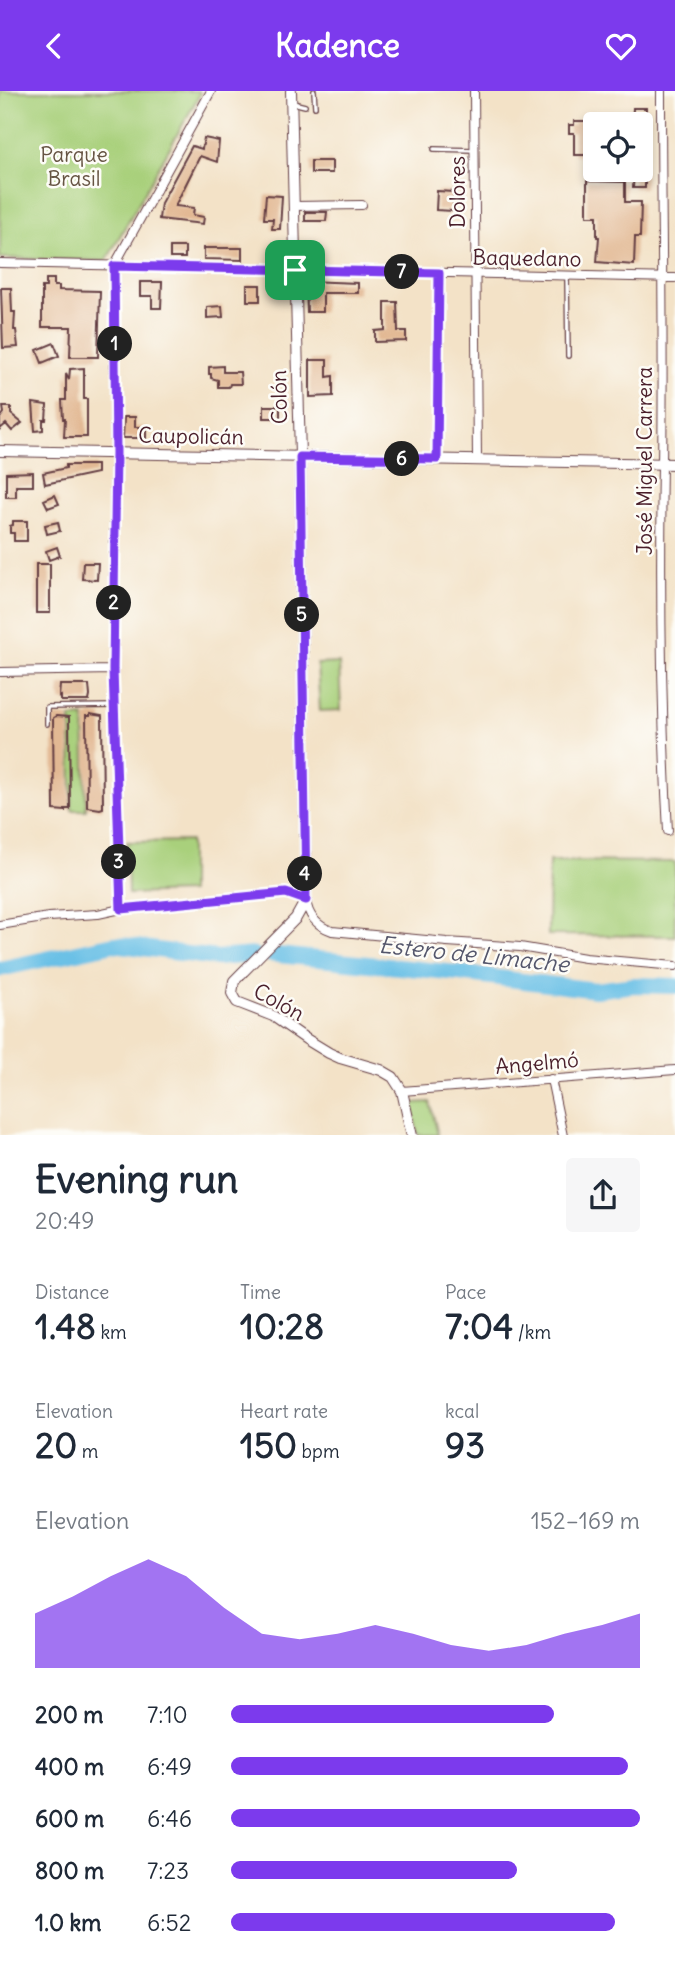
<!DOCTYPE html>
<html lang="en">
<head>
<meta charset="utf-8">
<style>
  body { margin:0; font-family:Delius,sans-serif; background:#f6f6f7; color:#1f2937; height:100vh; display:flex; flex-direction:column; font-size:26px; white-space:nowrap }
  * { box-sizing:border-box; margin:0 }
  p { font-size:23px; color:#747a83 }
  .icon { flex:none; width:38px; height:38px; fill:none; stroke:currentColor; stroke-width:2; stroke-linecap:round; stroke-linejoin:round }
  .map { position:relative; height:1044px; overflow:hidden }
  .details { display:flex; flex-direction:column; background:#fff; flex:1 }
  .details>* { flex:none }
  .buttons { position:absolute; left:583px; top:21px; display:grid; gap:14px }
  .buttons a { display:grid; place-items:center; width:70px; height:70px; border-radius:7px; background:#fff; box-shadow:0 4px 10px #0003; font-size:35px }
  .pin { position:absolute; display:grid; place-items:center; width:60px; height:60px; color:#fff; margin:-30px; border-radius:14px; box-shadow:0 4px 10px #0006 }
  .km { position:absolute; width:35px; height:35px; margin:-18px; border-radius:50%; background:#222; color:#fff; font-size:19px; line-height:35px; text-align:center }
  .round { display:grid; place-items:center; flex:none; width:74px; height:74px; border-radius:7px; background:#f6f6f7 }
  .summary { display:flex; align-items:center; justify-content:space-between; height:119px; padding:0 35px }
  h1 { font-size:38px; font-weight:800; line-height:52px }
  .figures { display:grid; grid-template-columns:repeat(3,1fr); gap:10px; height:119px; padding:7px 35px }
  .figures div { display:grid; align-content:center }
  .figures b { font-size:35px; font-weight:800 }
  .figures small { font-size:19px; font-weight:400 }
  .figures p { font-size:19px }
  .chart { height:196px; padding:14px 35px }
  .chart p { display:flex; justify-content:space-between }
  .chart svg { width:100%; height:126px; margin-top:7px; fill:#7c3aed; opacity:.7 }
  ul { padding:0 35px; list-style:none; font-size:23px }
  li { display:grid; grid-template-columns:112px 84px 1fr; align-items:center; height:52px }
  li i { height:18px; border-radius:9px; background:#7c3aed }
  header { display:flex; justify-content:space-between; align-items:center; height:91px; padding:0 35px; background:#7c3aed; color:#fff; font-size:32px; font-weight:800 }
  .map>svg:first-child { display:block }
  .green { fill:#a9d07b; stroke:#7a7853; stroke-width:2 }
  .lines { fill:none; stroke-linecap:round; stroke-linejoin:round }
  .river { stroke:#69c0e6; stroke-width:16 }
  .building { fill:#e2b893 }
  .service-casing { stroke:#633c42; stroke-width:6 }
  .minor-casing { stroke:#633c42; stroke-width:10 }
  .tertiary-casing { stroke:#633c42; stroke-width:12 }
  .service { stroke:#fff; stroke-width:3.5 }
  .minor { stroke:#fff; stroke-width:8 }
  .tertiary { stroke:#fff; stroke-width:10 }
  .route-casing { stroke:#fff; stroke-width:14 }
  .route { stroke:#7c3aed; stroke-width:9 }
  .labels { text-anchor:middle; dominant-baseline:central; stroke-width:5; stroke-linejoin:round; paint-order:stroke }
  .park-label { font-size:21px; fill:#665443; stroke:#fdfcf7 }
  .street-label { font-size:21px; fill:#4a1f2b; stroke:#fdfcf7 }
  .water-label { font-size:23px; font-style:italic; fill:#55576c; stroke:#fdfcf7 }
</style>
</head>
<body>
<header><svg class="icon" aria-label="back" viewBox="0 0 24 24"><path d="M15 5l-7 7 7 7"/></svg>Kadence<svg class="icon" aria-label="heart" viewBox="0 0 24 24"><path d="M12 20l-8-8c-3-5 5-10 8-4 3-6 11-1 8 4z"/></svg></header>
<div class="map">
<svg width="675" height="1045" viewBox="0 0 675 1045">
  <rect width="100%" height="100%" fill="#fdfcf7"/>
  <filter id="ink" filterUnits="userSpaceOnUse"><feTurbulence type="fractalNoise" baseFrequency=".0143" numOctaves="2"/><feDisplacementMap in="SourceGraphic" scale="14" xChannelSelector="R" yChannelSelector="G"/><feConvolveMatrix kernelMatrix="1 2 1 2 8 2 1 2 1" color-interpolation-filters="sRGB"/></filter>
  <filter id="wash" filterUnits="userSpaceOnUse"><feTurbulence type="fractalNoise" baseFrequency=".00686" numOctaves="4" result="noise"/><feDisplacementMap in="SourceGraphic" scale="28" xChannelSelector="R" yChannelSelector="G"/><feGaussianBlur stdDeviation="1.57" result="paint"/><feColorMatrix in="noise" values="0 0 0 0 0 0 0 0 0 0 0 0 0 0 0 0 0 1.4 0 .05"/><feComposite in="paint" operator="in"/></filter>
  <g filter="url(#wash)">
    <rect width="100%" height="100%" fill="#f3e2c7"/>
    <path class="green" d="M0,0H199L200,3L106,170L0,167Z
      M339,572L341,619L320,620L317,573Z
      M84,626L86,719H72L71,627Z
      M190,750V801L128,803L127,751Z
      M549,770L675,771V845L548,844Z
      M430,1011L438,1044H418L411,1012Z"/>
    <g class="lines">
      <path class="river" d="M268,863L459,882L596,899L634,894L675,895
        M0,878L114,853L216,867L254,864"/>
    </g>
    <g id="blocks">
      <path class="building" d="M633,17H646V33H632Z
        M574,30H586V64H574V42H569V34H574Z
        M204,47L219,50L217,71L200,65L175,115L194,117L193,124L204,126L203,133L159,128L161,112L192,55L202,58Z
        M311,70H332V82H311Z
        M634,79H645V97H633Z
        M587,90L625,91V111H641L640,146H635L634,174L597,171L599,146H597V125H587Z
        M437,100L454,101L453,120L436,119Z
        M266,104L282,105L280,138H272L273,128H264Z
        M305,121H327L326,130H305Z
        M170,156H185V167H170Z
        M204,157H242V169L204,168Z
        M46,188H54V195H59V199L100,200L98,266H70L71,236H42V196H46Z
        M306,190L358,192V202H323V221H307Z
        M140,191H162L161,217H152V205H140Z
        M247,194H260V210H247Z
        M1,197H11L12,221H15L14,239H16L18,256L3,257Z
        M385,211H397L398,240H406V250L375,251V240L385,239Z
        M222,215L223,226L207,227V216Z
        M54,252L59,265L42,272L37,259Z
        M310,269H327V286L333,285V305L310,306Z
        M223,275V281H240L241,293H230L229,296H218V289L211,287V283H209V276Z
        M84,277V308H87V346H64L65,328H63L62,309H66V282L69,289L70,278Z
        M33,312L47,314L46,329H43V339L35,340Z
        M264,315H280V327H264Z
        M3,316H11V323L22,332L12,340L6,333L0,338V327L4,322Z
        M124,326H135V336H146V347H123Z
        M66,374H97V382L45,393L43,382L66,377Z
        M33,381V395H16V406H6V382Z
        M55,404L59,413L48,417L44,409Z
        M13,430H27V450H14V442H10V435L13,434Z
        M58,431L60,440L47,443L45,434Z
        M57,456L60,465L49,469L46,460Z
        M83,472H98L97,489L82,488Z
        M36,473H50V522H36Z
        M60,594H89L90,605L89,610H61V605L59,606Z
        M90,623L102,625L103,717L100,718L87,716L86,625H90Z
        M56,625L69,626L70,718H65V720L54,719L53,627Z"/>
    </g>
  </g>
  <g filter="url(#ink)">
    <use href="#blocks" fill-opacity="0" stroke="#633c42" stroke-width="2"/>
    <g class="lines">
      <g class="service-casing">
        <path id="service" d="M314,0L315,16
          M293,12L305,15
          M434,58L474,59
          M567,186L568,265
          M47,633V616L113,615"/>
      </g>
      <g class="minor-casing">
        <path id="minor" d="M474,0L477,369
          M661,0C661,124 664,248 662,373C660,495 661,618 668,740
          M294,115L362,114
          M0,172L675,187
          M437,368L439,182
          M0,581L113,579
          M121,818L113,579L115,362L114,175L211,0
          M0,834L49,826L98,823L121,818L286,802L306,809C308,825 317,835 332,840L447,851L520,856L585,867L675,875
          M551,988L563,1045
          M402,1000L675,979"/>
      </g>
      <g class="tertiary-casing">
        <path id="tertiary" d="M291,0L300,366L306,809L296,827L234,890L232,902L237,911L273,925L306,948L329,962L340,967L381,979L393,986L402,1000L412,1045
          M0,360L675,373"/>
      </g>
      <use href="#service" class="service"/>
      <use href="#minor" class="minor"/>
      <use href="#tertiary" class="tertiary"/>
    </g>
  </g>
  <g class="lines" filter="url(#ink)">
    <g class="route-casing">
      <path id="route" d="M114,175L439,182L437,368L300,366L306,809L286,802L121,818L113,579L116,362Z"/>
    </g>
    <use href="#route" class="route"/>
  </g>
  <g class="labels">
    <g class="park-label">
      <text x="74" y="63">Parque<tspan x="74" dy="24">Brasil</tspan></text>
    </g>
    <g class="street-label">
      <text transform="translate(457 101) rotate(-90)">Dolores</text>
      <text transform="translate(527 167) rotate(1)">Baquedano</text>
      <text transform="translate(279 306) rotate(-91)">Colón</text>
      <text transform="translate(191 345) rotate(1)">Caupolicán</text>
      <text transform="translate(644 370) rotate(-90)">José Miguel Carrera</text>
      <text transform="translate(279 911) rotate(29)">Colón</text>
      <text transform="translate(537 972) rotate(-5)">Angelmó</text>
    </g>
    <g class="water-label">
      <text transform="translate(474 863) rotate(6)">Estero de Limache</text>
    </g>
  </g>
</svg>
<div class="buttons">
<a><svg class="icon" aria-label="locate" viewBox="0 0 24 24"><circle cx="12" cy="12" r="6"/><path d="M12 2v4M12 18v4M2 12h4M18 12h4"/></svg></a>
</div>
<div class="pin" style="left:295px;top:179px;background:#1e9e55"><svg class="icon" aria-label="arrive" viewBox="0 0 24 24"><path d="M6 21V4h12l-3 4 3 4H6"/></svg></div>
<b class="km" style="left:115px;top:253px">1</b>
<b class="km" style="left:114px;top:512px">2</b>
<b class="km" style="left:119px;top:771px">3</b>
<b class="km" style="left:305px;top:783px">4</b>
<b class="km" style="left:302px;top:524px">5</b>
<b class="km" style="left:402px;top:368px">6</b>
<b class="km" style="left:402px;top:181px">7</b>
</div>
<section class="details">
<div class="summary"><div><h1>Evening run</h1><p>20:49</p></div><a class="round"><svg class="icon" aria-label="share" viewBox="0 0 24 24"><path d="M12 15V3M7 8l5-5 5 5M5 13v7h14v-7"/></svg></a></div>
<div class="figures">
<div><p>Distance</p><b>1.48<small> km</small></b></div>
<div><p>Time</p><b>10:28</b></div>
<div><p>Pace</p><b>7:04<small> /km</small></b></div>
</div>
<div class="figures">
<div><p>Elevation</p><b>20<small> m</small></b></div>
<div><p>Heart rate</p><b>150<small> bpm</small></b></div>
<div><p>kcal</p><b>93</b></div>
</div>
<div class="chart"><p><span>Elevation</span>152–169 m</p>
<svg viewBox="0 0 160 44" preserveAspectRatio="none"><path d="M0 44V25L10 19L20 12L30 6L40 12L50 23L60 32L70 34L80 32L90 29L100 32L110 36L120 38L130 36L140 32L150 29L160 25V44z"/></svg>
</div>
<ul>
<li><b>200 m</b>7:10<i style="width:79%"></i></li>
<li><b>400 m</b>6:49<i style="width:97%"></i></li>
<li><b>600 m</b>6:46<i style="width:100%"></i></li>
<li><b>800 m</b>7:23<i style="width:70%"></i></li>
<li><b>1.0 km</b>6:52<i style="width:94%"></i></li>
</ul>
</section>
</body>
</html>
